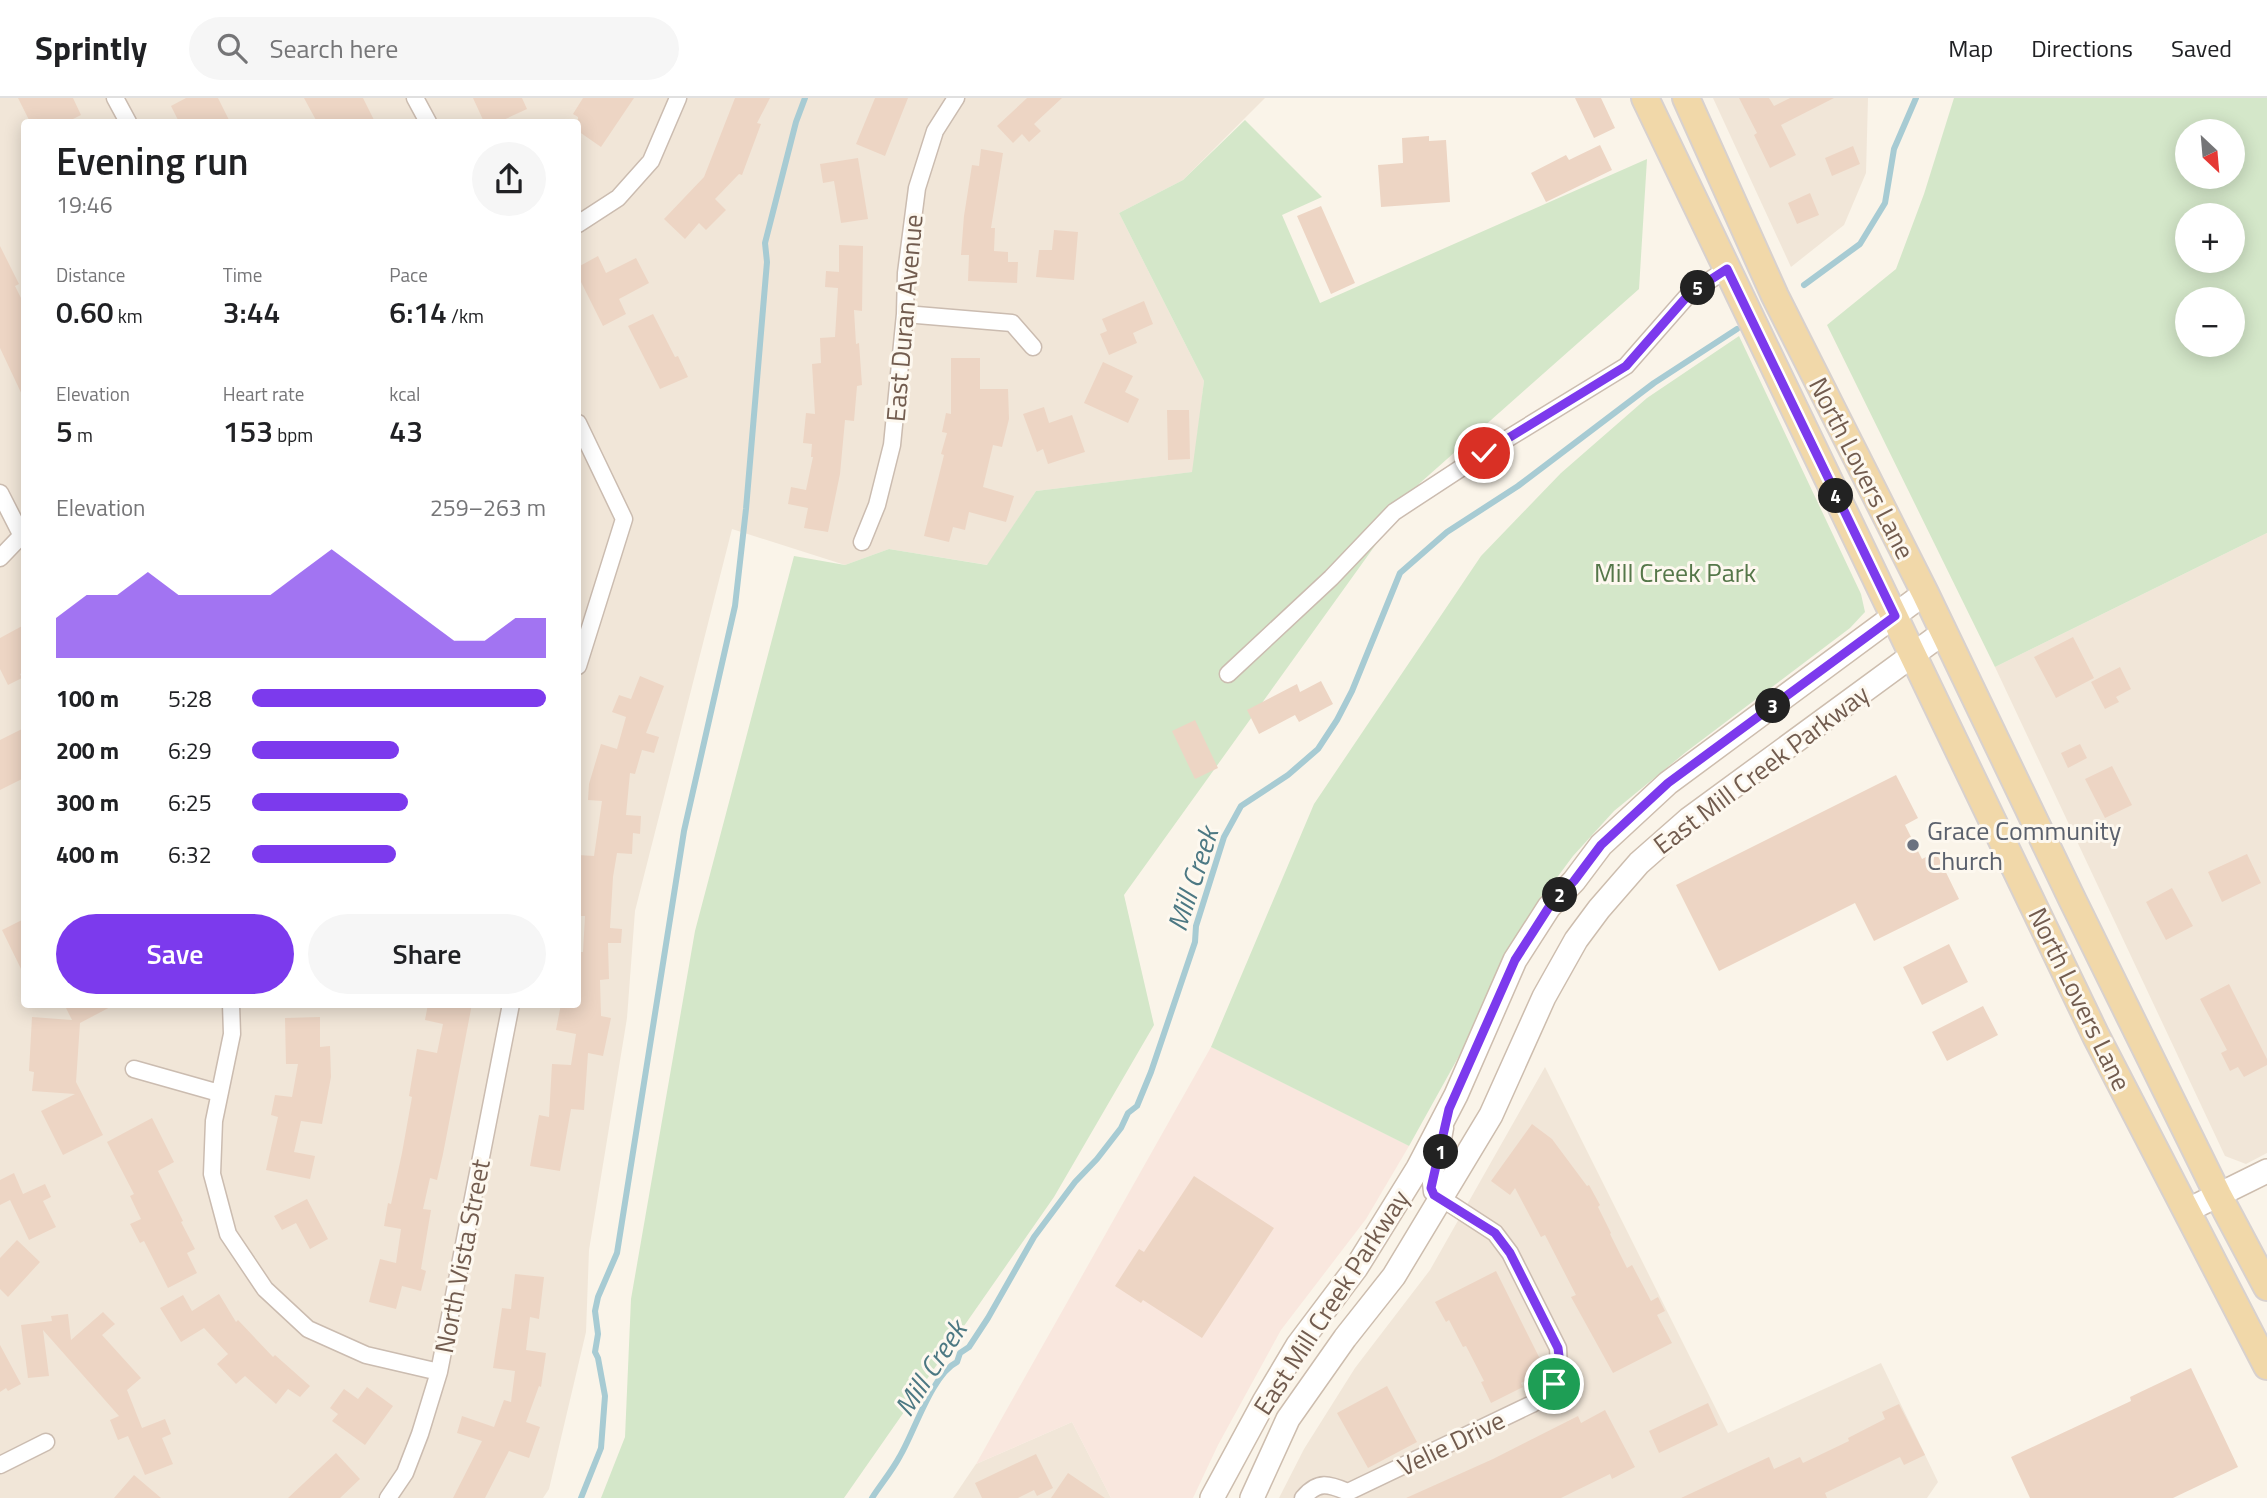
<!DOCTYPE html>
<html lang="en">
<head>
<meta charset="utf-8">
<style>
  body { margin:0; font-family:"Titillium Web",sans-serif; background:#f6f6f6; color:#202124; height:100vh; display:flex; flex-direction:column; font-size:26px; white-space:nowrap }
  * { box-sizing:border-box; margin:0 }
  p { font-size:23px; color:#757577 }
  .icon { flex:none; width:38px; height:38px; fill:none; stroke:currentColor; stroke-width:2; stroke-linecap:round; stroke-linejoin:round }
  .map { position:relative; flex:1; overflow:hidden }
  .panel { position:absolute; left:21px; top:21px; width:560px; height:889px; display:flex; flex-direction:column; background:#fff; border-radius:7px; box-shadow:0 4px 18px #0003 }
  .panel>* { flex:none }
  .needle { width:46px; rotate:154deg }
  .controls { position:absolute; left:2175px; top:21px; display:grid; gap:14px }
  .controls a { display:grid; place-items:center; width:70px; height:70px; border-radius:50%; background:#fff; box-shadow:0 4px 18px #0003; font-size:35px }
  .pin { position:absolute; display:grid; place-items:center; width:60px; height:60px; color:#fff; margin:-30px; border:4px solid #fff; border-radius:50%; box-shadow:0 2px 7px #0007 }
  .km { position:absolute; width:35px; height:35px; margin:-18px; border-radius:50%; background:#222; color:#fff; font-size:19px; line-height:35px; text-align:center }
  .round { display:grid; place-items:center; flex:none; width:74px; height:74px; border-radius:37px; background:#f6f6f6 }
  .headline { display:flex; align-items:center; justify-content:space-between; height:119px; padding:0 35px }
  h1 { font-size:38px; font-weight:600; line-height:52px }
  .metrics { display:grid; grid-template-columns:repeat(3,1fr); gap:10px; height:119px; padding:7px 35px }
  .metrics div { display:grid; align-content:center }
  .metrics b { font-size:30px; font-weight:600 }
  .metrics small { font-size:19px; font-weight:400 }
  .metrics p { font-size:19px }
  .chart { height:196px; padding:14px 35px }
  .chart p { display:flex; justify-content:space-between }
  .chart svg { width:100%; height:126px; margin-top:7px; fill:#7c3aed; opacity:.7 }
  .cta { display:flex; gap:14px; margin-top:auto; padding:14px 35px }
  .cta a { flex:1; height:80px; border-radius:42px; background:#7c3aed; color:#fff; font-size:28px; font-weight:600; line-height:80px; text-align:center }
  .cta a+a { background:#f6f6f6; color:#202124 }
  ul { padding:0 35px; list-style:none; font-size:23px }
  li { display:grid; grid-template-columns:112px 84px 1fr; align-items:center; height:52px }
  li i { height:18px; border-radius:9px; background:#7c3aed }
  header { display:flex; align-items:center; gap:42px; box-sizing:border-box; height:98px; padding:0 35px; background:#fff; border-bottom:2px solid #e0e0e0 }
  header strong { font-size:33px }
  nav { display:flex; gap:38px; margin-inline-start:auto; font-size:24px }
  .search { width:490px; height:63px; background:#f6f6f6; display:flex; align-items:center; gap:18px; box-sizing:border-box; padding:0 24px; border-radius:38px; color:#757577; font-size:26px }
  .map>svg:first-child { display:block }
  .residential { fill:#f1e6d8; fill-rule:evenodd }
  .commercial { fill:#f9e7de }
  .green { fill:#d4e7c9; fill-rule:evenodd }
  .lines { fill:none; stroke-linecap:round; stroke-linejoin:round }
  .stream { stroke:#a7cbd3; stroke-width:6 }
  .building { fill:#edd5c4 }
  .street-casing { stroke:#cbbcb0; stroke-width:19 }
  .secondary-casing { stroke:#cdbdae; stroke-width:26 }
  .primary-casing { stroke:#d8d1ce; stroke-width:30 }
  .street { stroke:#fff; stroke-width:16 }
  .secondary { stroke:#fff; stroke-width:23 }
  .primary { stroke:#f1d8a9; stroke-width:26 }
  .route-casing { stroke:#fff; stroke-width:14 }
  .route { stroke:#7c3aed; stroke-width:9 }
  .worship-dot { fill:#6b7280; stroke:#fdf8ef; stroke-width:2.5 }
  .labels { text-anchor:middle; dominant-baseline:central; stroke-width:6; stroke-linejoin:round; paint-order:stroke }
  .street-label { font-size:26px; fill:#725c4f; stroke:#fdf8ef }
  .park-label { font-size:26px; fill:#557749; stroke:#fdf8ef }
  .worship-label { font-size:26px; fill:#5b616d; stroke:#fdf8ef; text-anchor:start }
  .water-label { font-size:28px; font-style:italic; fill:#4c7883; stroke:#fdf8ef }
</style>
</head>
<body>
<header>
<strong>Sprintly</strong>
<div class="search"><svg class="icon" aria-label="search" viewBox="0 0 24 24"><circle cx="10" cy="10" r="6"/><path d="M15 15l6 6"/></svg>Search here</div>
<nav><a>Map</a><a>Directions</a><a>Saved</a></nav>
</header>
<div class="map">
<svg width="2267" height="1400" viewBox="0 0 2267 1400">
  <rect width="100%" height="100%" fill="#faf4e9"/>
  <path class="residential" d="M0,0H1265L1183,82L1119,115L1204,283L1193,374L1036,393L988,467L889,451L845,467L732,431L635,813L627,920L589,1152L586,1234L549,1391L543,1400H0ZM24,24H578V906H24Z
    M1713,0H1868L1866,75L1844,127L1791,169Z
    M2267,435V1055L2246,1066L2225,1058L1995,569Z
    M1545,969L1728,1335L1881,1265L1938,1384L1927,1400H1279L1304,1351L1355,1270L1430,1172Z
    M1072,1324L1111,1400H953L976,1366Z"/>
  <path class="commercial" d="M1211,949L1409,1048L1366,1121L1281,1232L1218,1347L1193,1400H1111L1072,1324L976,1366Z"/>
  <path class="green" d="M1954,0H2267V435L1995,569L1827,227L1896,171L1924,96ZM2233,33V79H2188V33ZM2233,117V163H2188V117ZM2188,201H2233V247H2188Z
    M1245,22L1322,99L1282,117L1320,205L1647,61L1639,191L1420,385L1124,797L1154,927L1054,1099L844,1400H601L625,1339L631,1201L695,833L794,458L845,467L889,451L987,467L1036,393L1192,374L1204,283L1119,115L1183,82Z
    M1739,238L1861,496L1865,514L1850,530L1686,654L1614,713L1573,758L1530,816L1497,873L1464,949L1409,1048L1211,949L1314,706L1481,458L1561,375L1647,300Z"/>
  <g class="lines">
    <path class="stream" d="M1804,187L1860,146L1885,105L1894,51L1916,0
      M581,1400L601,1350L605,1298L598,1260L595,1254L598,1236L595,1213L598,1199L617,1155L684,733L735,508L746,411L767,164L765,145L796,24L805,0
      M872,1400C881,1386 892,1373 900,1358C914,1335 932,1276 957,1264L960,1255L969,1249L988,1220L1034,1139L1075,1084L1097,1061L1121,1030L1128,1015L1137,1008L1151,974L1195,844L1196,828L1224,739L1241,708L1288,677L1318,651L1337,622L1352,593L1400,475L1447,434L1518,388L1654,285L1737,231"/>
  </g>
  <path class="building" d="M18,0H73L81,17L67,24H30Z
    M186,0H218L230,24H179L171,8Z
    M304,0H363L375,24H317Z
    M473,0H522L527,11L499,24H484Z
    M583,0H634L601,49L578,33V19L573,16Z
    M735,0H770L757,25L761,26L742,77L739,76L715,101L726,112L706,132L699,125L685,141L664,121L704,79Z
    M875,0H908L885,58L856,46Z
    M1027,0H1062L1034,26L1041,33L1029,44L1022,36L1013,45L997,28Z
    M1575,0H1601L1615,30L1594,40Z
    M1739,0H1769L1774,8L1790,0H1834L1781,27L1796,57L1770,70L1754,37L1757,35Z
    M1429,38V43L1446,42L1450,104L1381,109L1378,67L1403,65L1402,40Z
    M1600,47L1612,72L1546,104L1531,75L1566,57L1569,62Z
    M1853,48L1860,66L1832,78L1825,60Z
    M981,51L1003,55L991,130H995L994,153L1008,154V164H1018L1017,185L968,183L969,157H961L964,118L972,67L979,68Z
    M858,60L868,121L841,125L834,83L823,85L820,66Z
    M1810,95L1819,117L1797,126L1788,105Z
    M1321,108L1355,185L1331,196L1297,118Z
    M1054,132L1078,134L1074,182L1036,179L1039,152H1052Z
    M839,147L863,148L862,213L854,212L856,246L859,245L862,287L857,288L854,323L845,322L840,376L828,434L804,430L808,410L788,406L791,389L806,392L813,359H811L812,346L803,345L806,315L815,316L812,266L821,265L820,240L835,239L838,190L825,189L826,173L839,174Z
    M0,148L19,186L15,188L24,206V301L0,250Z
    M598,158L606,175L636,160L649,185L619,201L626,216L603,228L578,178V169Z
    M1144,203L1153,226L1133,235L1137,245L1109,257L1100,236L1107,233L1102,221Z
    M653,216L675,259L678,258L688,279L660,291L628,228Z
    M951,260H980V291H1008L1009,321L1002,349L993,347L983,389L1014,398L1006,424L969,414L965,432L953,429L949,444L924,438L944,357L941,356L947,335L942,334L946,315L951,316Z
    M1103,264L1133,278L1125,294L1139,301L1128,325L1084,305Z
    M1044,309L1049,325L1072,317L1085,354L1048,366L1043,351L1037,354L1023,316Z
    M1167,312H1189L1190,361L1168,362Z
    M24,527V574L20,576L22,580L8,587L0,571V540Z
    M2073,539L2094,580L2056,600L2034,559Z
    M2120,569L2131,591L2116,599L2119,604L2105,611L2091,584Z
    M640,578L664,588L646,635L659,639L654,655L642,652L635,676L630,675L626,717L641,718L640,736L633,735L632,756L617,755L613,779L610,830L622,831L621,845H608L609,881L600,882L601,918L611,920L603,958L588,955L584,1012L571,1011L560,1073L530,1068L539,1017L549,1019L552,966L571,967L576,936L556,932L561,906H578V854H583L585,818H578V757L594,758L602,703L588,702L589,686L601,646L617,651L626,619L612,614L619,597L631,601Z
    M1321,583L1333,606L1299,624L1295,617L1259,636L1247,612L1297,586L1300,594Z
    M1195,622L1218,670L1195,681L1172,633Z
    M24,630V680L0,692V642Z
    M2080,646L2087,660L2068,670L2061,655Z
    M2112,668L2132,707L2105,720L2085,681Z
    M1896,677L1918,720L1905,727L1922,761L1936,754L1959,801L1874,843L1855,805L1719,873L1676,787Z
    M2247,756L2261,785L2222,804L2208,774Z
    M2172,790L2193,828L2166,842L2146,804Z
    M24,821V877L2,832Z
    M1949,846L1968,884L1922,907L1903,869Z
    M2229,886L2267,961V967L2244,979L2238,969L2230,973L2221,955L2227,952L2200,901Z
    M64,906H116L80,925L76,984L103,1037L63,1057L41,1013L75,996L32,993L34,974L29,973L32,919L72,922Z
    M428,906H472L443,1056L437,1082L430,1080L423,1111L431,1112L421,1171L426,1173L421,1193L402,1188L396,1211L369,1204L380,1161L396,1165L401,1131L384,1128L388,1105L391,1106L402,1055L412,999L409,998L417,951L437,955L443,926L425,922Z
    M1983,908L1998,937L1947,963L1932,934Z
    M320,919V949L330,948L331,979L322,1026L301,1023L294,1054L315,1058L310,1081L266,1072L278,1019L271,1017L275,997L292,999L298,966H286L285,920Z
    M152,1020L174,1064L158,1073L183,1123L181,1124L195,1151L187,1155L197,1175L168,1190L144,1143L140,1145L130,1126L141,1121L130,1098L134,1096L107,1044Z
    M1532,1026L1552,1041L1587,1088L1589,1087L1600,1107L1598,1109L1611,1135L1610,1136L1627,1170L1632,1167L1651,1203L1658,1199L1665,1213L1657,1217L1672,1245L1613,1275L1571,1199L1576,1197L1545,1137L1541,1139L1515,1090L1510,1097L1491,1083Z
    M14,1075L23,1096L45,1086L51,1099L43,1103L56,1129L29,1142L10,1102L0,1107V1082Z
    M1194,1078L1274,1130L1202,1240L1143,1202L1141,1205L1115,1188L1139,1151L1144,1154Z
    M307,1101L328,1141L310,1151L296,1125L282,1132L274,1118Z
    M17,1142L40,1164L8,1199L0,1191V1160Z
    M1496,1173L1546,1273L1521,1285L1523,1289L1491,1305L1481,1284L1484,1283L1466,1248L1463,1249L1449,1222L1446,1224L1435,1204Z
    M515,1176L544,1179L539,1221L530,1219L526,1252L546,1255L541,1289L539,1288L526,1324L540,1329L529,1360L509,1353L485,1400H453L482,1343L457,1335L462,1318L494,1329L504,1302L511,1304L515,1273L493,1270L502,1210L511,1211Z
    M219,1196L236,1224L238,1222L273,1259L275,1257L310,1288L300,1299L288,1291L276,1306L245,1278L236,1286L217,1266L228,1256L204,1230L181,1244L160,1210L183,1197L192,1213Z
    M103,1214L115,1226L102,1237L141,1280L127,1292L142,1330L165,1321L171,1336L162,1340L173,1366L145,1377L128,1338L118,1342L110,1322L119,1318L43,1232L49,1278L28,1280L21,1227L52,1223L51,1218L68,1216L71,1242Z
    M0,1247L21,1286L8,1293L6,1290L0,1294Z
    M2191,1270L2238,1369L2173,1400H2030L2011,1359L2131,1303L2130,1299Z
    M1387,1288L1417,1344L1368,1370L1337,1315Z
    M367,1289L393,1308L365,1347L332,1323L338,1316L330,1310L344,1291L358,1301Z
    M1708,1305L1718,1327L1659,1355L1649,1333Z
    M1899,1306L1925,1357L1904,1367L1900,1359L1825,1395L1827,1400H1681L1769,1359L1774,1371L1800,1359L1803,1365L1849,1343L1848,1340L1885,1321L1882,1314Z
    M1605,1312L1635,1369L1612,1381L1610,1376L1561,1400H1406L1493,1361L1578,1318L1581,1325Z
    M336,1355L360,1381L340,1400H288Z
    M1036,1356L1053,1390L1037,1398L1034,1392L1018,1400H982L975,1385Z
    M1068,1375L1105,1400H1051Z
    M134,1377L161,1400H114Z"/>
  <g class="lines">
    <g class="street-casing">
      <path id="street" d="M115,0L128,24
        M415,0L428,24
        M578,126L618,100L651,63L678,0
        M905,216L1012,225L1033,249
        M578,325L624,421L578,568
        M0,395L24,442
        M862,444L877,407L892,347L905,216L906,175L917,90L935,33L956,0
        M0,460L24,435
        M1228,576L1331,480L1394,414L1484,355L1626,268L1690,195L1727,171
        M231,906L232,936L214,1023L212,1076L228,1136L265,1191L308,1231L366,1257L439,1274
        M134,971L219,995
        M0,1367L46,1344
        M388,1400L405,1375L420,1336L439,1274L511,906
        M1303,1400C1318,1382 1329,1386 1348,1394L1532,1306C1554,1293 1560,1275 1558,1250L1510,1155L1495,1135L1432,1094L1431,1085L1439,1063L1445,1030"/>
    </g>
    <g class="secondary-casing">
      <path id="secondary" d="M2186,1113L2267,1073
        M1212,1400L1264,1304L1298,1247L1356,1170L1418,1070L1456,997L1515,862L1549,809L1574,783L1601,747L1668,685L1925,495
        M1252,1400L1288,1321L1345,1240L1394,1178L1491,1017L1544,899L1576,842L1599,811L1639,765L1689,721L1944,534"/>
    </g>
    <g class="primary-casing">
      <path id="primary" d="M1645,0L2096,938L2267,1268
        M1686,0L1775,198L1925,495L2073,803L2218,1097L2267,1189"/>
    </g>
    <use href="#street" class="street"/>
    <use href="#secondary" class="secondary"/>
    <use href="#primary" class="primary"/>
  </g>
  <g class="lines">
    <g class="route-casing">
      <path id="route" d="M1484,355L1626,268L1690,195L1727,171L1895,518L1668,685L1601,747L1574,783L1549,809L1515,862L1449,1011L1431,1090L1434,1097L1495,1135L1510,1155L1558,1250L1560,1266L1554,1286"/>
    </g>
    <use href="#route" class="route"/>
  </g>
  <circle class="worship-dot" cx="1913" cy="747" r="7"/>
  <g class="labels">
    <g class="street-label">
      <text transform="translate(904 220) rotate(-85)">East Duran Avenue</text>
      <text transform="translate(1862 370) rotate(63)">North Lovers Lane</text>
      <text transform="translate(1761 671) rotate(-37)">East Mill Creek Parkway</text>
      <text transform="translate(2080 901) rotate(64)">North Lovers Lane</text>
      <text transform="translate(462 1158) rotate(-79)">North Vista Street</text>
      <text transform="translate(1331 1204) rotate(-57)">East Mill Creek Parkway</text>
      <text transform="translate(1451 1345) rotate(-26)">Velie Drive</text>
    </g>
    <g class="park-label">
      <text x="1675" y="474">Mill Creek Park</text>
    </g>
    <g class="worship-label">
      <text x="1927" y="732">Grace Community<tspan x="1927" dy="30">Church</tspan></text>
    </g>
    <g class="water-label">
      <text transform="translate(1192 781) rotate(-72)">Mill Creek</text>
      <text transform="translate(930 1270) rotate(-57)">Mill Creek</text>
    </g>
  </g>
</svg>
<div class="controls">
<a><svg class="needle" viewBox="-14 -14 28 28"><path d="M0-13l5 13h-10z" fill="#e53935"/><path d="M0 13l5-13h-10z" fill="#757577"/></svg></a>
<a>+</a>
<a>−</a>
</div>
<div class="pin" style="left:1554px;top:1286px;background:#1e9e55"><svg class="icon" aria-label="arrive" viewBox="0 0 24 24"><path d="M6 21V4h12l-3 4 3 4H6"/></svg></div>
<div class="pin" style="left:1484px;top:355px;background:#d93025"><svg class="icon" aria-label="check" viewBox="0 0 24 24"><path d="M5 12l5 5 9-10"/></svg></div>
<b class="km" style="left:1441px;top:1054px">1</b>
<b class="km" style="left:1560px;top:797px">2</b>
<b class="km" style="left:1773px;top:608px">3</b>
<b class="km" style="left:1836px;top:398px">4</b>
<b class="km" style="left:1698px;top:190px">5</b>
<section class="panel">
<div class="headline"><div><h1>Evening run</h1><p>19:46</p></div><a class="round"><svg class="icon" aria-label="share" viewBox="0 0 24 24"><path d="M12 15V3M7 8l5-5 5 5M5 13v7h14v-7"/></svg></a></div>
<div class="metrics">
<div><p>Distance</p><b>0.60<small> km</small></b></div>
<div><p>Time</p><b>3:44</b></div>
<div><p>Pace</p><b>6:14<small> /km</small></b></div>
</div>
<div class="metrics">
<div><p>Elevation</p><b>5<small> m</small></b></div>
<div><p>Heart rate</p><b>153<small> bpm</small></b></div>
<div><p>kcal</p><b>43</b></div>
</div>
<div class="chart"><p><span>Elevation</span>259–263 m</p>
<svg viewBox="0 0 160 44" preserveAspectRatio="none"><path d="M0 44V30L10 22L20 22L30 14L40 22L50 22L60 22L70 22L80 14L90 6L100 14L110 22L120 30L130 38L140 38L150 30L160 30V44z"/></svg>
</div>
<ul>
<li><b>100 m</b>5:28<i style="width:100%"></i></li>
<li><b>200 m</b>6:29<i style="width:50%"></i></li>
<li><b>300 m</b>6:25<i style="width:53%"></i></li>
<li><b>400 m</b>6:32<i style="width:49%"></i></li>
</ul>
<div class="cta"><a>Save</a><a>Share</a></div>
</section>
</div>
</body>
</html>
